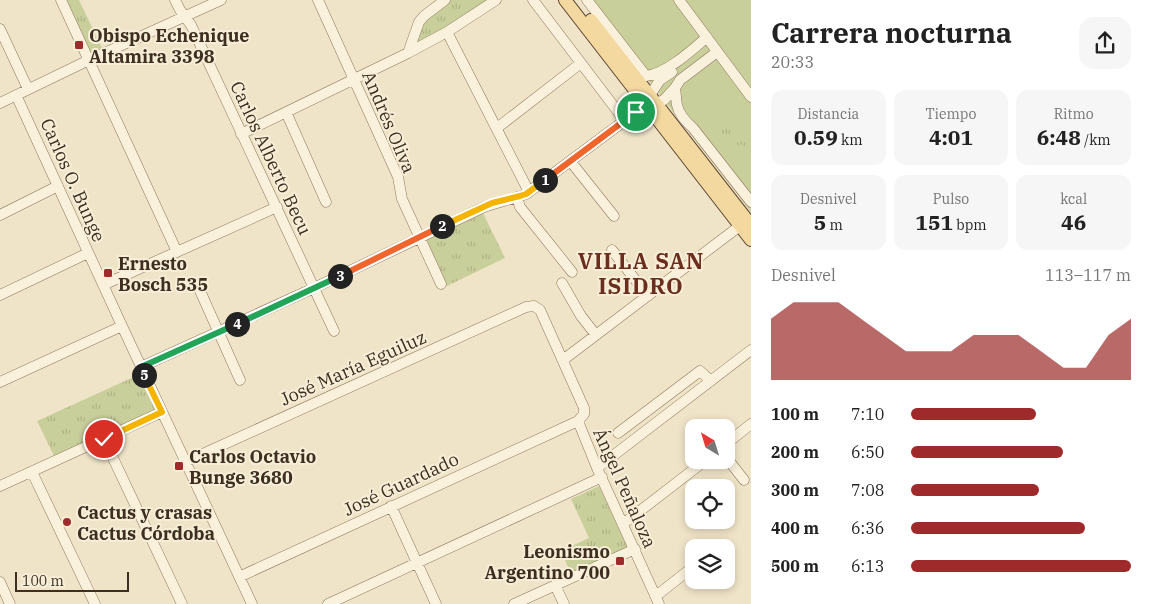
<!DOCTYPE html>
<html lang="es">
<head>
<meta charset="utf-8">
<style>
  body { margin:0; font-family:"IBM Plex Serif",serif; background:#f6f6f6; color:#222; height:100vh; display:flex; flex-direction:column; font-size:19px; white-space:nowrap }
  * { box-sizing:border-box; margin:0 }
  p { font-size:16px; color:#767676 }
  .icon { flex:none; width:28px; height:28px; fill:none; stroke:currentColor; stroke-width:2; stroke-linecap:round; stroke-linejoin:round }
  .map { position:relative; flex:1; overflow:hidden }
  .details { display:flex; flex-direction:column; background:#fff; width:400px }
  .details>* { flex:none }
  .needle { width:32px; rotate:322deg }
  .fabs { position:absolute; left:685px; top:419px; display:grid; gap:10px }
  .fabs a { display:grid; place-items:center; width:50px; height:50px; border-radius:10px; background:#fff; box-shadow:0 2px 8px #0003; font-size:25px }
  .scale { position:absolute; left:15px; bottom:12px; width:114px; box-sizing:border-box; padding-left:5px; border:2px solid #3d2e20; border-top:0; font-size:14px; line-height:18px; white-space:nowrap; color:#3d2e20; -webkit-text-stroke:4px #f7eed8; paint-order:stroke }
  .pin { position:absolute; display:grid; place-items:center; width:42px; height:42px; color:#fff; margin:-21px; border:2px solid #fff; border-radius:50%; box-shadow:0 1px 5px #0007 }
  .km { position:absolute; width:25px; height:25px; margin:-12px; border-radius:50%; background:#222; color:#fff; font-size:14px; line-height:25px; text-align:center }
  .round { display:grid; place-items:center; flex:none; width:52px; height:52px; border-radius:15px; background:#f6f6f6 }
  .head { display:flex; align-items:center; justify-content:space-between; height:85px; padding:0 20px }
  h1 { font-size:28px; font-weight:800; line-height:38px }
  .figures { display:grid; grid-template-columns:repeat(3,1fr); gap:8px; height:85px; padding:5px 20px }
  .figures div { display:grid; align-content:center; border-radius:12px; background:#f6f6f6; text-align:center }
  .figures b { font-size:21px; font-weight:800 }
  .figures small { font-size:14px; font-weight:400 }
  .figures p { font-size:14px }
  .chart { height:140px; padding:10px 20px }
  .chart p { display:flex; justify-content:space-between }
  .chart svg { width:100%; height:90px; margin-top:5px; fill:#9e2a2b; opacity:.7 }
  ul { padding:0 20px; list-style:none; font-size:16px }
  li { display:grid; grid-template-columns:80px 60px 1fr; align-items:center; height:38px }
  li i { height:12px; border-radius:6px; background:#9e2a2b }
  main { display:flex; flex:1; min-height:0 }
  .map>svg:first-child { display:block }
  .grass { fill:#c9cf9b }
  .park { fill:url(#park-tufts) }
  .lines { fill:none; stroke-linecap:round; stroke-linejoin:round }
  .minor-casing { stroke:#8d765c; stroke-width:11 }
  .major-casing { stroke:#5b4430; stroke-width:14 }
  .minor { stroke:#faf1dc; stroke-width:10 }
  .major { stroke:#f3d9a0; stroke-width:12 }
  .split-1-casing { stroke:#fff; stroke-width:10 }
  .split-2-casing { stroke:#fff; stroke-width:10 }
  .split-3-casing { stroke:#fff; stroke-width:10 }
  .split-4-casing { stroke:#fff; stroke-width:10 }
  .split-5-casing { stroke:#fff; stroke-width:10 }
  .split-6-casing { stroke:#fff; stroke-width:10 }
  .split-1 { stroke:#f0652b; stroke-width:6 }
  .split-2 { stroke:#f5b400; stroke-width:6 }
  .split-3 { stroke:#f0652b; stroke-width:6 }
  .split-4 { stroke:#22a559; stroke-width:6 }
  .split-5 { stroke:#22a559; stroke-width:6 }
  .split-6 { stroke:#f5b400; stroke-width:6 }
  .poi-dot { fill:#9e2a2b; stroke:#f7eed8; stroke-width:2 }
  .labels { text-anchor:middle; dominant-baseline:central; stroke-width:4; stroke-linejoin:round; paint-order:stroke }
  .poi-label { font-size:18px; font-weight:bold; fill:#3d2e20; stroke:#f7eed8; text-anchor:start }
  .street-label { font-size:18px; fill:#3d2e20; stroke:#f7eed8 }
  .district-label { font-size:22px; font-weight:bold; letter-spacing:1px; fill:#6b2e1e; stroke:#f7eed8 }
</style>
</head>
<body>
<main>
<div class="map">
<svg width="751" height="604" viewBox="0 0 751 604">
  <defs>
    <pattern id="park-tufts" width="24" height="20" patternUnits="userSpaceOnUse" patternTransform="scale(1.25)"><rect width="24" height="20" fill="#c9cf9b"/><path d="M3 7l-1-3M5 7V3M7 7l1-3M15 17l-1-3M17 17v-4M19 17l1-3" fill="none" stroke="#aeb285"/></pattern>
  </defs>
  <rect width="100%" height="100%" fill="#f0e4c8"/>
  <path class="grass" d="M586,0H751V212Z"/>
  <path class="park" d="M64,0H79L102,48L89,54Z
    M451,0H490L413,49L424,19Z
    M734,115L751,138V149L740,144L729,151L731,146C731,145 730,140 729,139C724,132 719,135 718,124L722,119H730Z
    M482,211L505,258L447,286L425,239Z
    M138,375L156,412L55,458L37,421Z
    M599,486L628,549L571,574L561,551L589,538L571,499Z"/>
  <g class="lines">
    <g class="minor-casing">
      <path id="minor" d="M61,0L177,252
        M175,0L180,10L191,25L334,331
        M318,0L398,177L402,199L441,284
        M533,0L625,121
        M587,0L646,76C667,73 691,51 707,37
        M679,0L751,97
        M0,29L28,89
        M447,32L529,192
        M408,53L419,22L424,16L445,0
        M675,88C676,94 676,100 677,105C679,114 686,122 693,128L751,202
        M16,95L122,326L252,604
        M650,95L660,80L672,72
        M0,103L89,60L221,0
        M656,103L664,100L675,88L680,80L717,52
        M286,112L326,202
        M497,128L581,63
        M241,134L408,53L447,32L496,0
        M571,162L614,216
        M517,197L520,207L572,272
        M0,215L58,186
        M612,250L648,296
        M562,283L581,316L596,335
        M197,284L240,380
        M103,285L277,207
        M0,295L88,253
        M563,360L745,222
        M141,367L314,288L482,208C496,202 512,200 526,194L651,101
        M0,382L122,326
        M578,421L597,468L659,604
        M618,433L700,371L711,381
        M104,439L182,604
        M726,444L751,424
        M726,457L744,480
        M185,462L526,307L534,306L540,310L584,408V414L578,421L239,577
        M597,468L751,350
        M32,472L95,604
        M0,486L162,412
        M391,506L436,604
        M623,524L706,460
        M0,582L10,604
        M555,585L564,604
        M656,596L694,566
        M328,604L602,477
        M514,604L635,549"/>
    </g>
    <g class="major-casing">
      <path id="major" d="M565,0L751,240
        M591,20L751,225"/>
    </g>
    <use href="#minor" class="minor"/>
    <use href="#major" class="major"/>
  </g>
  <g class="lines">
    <g class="split-1-casing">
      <path id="split-1" d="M545,180L636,112"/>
    </g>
    <g class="split-2-casing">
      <path id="split-2" d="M442,226L492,203L520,196L526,194L545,180"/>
    </g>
    <g class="split-3-casing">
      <path id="split-3" d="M340,276L442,226"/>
    </g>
    <g class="split-4-casing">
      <path id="split-4" d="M237,324L340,276"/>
    </g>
    <g class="split-5-casing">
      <path id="split-5" d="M144,375L141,367L237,324"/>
    </g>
    <g class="split-6-casing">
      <path id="split-6" d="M104,439L162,412L144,375"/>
    </g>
    <use href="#split-1" class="split-1"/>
    <use href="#split-2" class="split-2"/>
    <use href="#split-3" class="split-3"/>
    <use href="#split-4" class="split-4"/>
    <use href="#split-5" class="split-5"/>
    <use href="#split-6" class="split-6"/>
  </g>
  <g class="poi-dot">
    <rect x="74" y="40" width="10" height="10" rx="2.5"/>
    <rect x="103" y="268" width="10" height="10" rx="2.5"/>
    <rect x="174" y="461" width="10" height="10" rx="2.5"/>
    <circle cx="67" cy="522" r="5"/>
    <rect x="615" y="556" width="10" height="10" rx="2.5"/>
  </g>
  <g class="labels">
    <g class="poi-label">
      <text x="89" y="35">Obispo Echenique<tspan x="89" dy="21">Altamira 3398</tspan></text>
      <text x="118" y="263">Ernesto<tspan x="118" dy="21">Bosch 535</tspan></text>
      <text x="189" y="456">Carlos Octavio<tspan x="189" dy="21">Bunge 3680</tspan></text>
      <text x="77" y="512">Cactus y crasas<tspan x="77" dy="21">Cactus Córdoba</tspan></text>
      <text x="610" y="551" text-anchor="end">Leonismo<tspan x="610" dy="21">Argentino 700</tspan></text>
    </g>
    <g class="street-label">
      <text transform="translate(389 122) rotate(67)">Andrés Oliva</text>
      <text transform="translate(271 158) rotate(65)">Carlos Alberto Becu</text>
      <text transform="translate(73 180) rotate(66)">Carlos O. Bunge</text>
      <text transform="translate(353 368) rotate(-24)">José María Eguiluz</text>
      <text transform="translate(401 484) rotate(-25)">José Guardado</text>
      <text transform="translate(625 488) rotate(66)">Ángel Peñaloza</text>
    </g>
    <g class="district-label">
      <text x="641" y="260">VILLA SAN<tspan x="641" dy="25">ISIDRO</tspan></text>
    </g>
  </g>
</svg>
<div class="fabs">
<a><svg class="needle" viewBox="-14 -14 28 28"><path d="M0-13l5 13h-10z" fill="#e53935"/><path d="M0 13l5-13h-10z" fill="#767676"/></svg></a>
<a><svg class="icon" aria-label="locate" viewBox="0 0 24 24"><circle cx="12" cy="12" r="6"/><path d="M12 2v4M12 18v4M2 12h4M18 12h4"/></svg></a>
<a><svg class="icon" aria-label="layers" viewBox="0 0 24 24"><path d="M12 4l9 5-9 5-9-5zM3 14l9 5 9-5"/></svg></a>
</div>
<div class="scale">100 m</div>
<div class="pin" style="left:636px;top:112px;background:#1e9e55"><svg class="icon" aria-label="arrive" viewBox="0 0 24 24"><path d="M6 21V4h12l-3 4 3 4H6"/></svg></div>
<div class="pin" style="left:104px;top:439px;background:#d93025"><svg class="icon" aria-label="check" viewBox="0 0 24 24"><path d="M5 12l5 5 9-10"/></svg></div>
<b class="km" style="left:545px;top:180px">1</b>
<b class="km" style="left:442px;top:226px">2</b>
<b class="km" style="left:340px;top:276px">3</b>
<b class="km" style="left:237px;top:324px">4</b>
<b class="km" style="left:144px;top:375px">5</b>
</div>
<section class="details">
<div class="head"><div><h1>Carrera nocturna</h1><p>20:33</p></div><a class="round"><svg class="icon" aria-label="share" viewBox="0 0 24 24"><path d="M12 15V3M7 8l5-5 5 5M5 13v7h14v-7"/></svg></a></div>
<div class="figures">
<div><p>Distancia</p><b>0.59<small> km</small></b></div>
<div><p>Tiempo</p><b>4:01</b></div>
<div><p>Ritmo</p><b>6:48<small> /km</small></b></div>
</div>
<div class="figures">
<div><p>Desnivel</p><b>5<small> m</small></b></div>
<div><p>Pulso</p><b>151<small> bpm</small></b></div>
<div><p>kcal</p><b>46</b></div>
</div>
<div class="chart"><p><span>Desnivel</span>113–117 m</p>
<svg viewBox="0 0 160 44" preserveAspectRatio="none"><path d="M0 44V14L10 6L20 6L30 6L40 14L50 22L60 30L70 30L80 30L90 22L100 22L110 22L120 30L130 38L140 38L150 22L160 14V44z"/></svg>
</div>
<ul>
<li><b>100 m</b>7:10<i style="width:57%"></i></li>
<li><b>200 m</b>6:50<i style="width:69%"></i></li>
<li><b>300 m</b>7:08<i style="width:58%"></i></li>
<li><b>400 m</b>6:36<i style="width:79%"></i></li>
<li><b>500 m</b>6:13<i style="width:100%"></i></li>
</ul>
</section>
</main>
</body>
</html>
